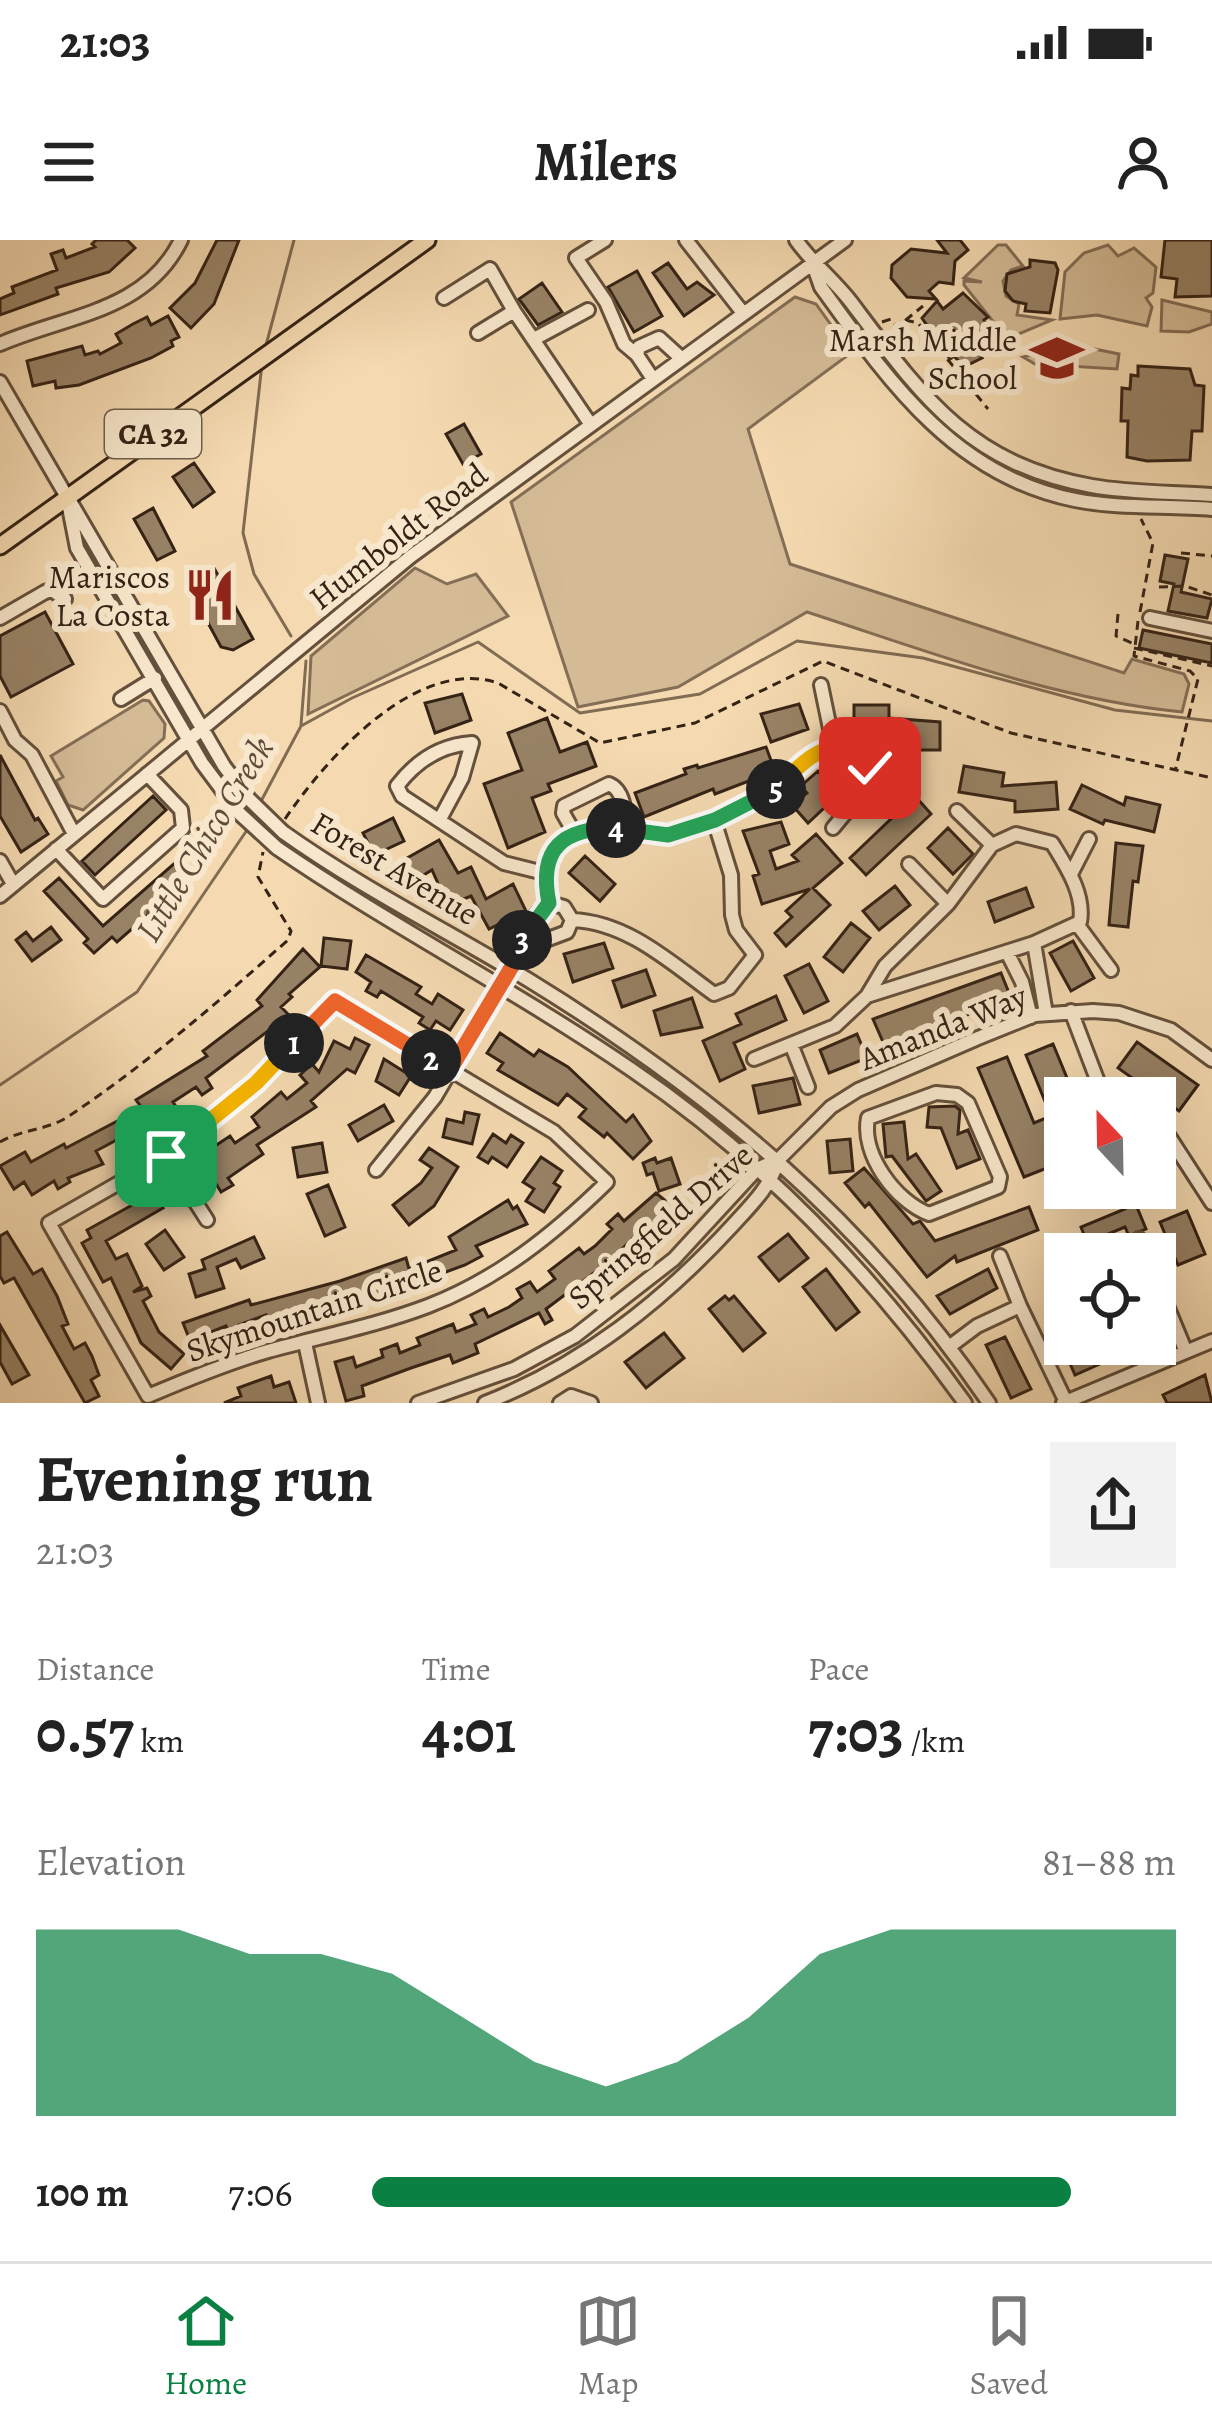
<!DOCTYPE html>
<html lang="en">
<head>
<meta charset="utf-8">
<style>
  body { margin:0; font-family:Alegreya,serif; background:#f2f2f2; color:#222; height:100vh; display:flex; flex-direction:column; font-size:45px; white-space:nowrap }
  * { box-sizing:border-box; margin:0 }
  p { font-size:39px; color:#767676 }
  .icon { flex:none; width:66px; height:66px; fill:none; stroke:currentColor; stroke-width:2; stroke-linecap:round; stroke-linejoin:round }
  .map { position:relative; height:1163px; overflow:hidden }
  .panel { display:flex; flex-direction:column; background:#fff; flex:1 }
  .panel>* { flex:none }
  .needle { width:78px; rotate:338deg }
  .tools { position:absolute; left:1044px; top:837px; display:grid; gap:24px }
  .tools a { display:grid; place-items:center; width:132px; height:132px; border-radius:0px; background:#fff; box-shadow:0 12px 48px #0002; font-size:60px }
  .pin { position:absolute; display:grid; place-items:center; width:102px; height:102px; color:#fff; margin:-51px; border-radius:24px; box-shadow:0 6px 18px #0006 }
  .km { position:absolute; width:60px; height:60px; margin:-30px; border-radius:50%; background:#222; color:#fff; font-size:33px; line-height:60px; text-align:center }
  .round { display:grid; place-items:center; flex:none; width:126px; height:126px; border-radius:0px; background:#f2f2f2 }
  .summary { display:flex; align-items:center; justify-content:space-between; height:204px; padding:0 36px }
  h1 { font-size:66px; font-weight:700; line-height:90px }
  .stats { display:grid; grid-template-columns:repeat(3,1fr); gap:18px; height:204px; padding:12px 36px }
  .stats div { display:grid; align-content:center }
  .stats b { font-size:60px; font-weight:700 }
  .stats small { font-size:33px; font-weight:400 }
  .stats p { font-size:33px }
  .chart { height:336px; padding:24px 36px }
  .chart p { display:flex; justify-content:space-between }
  .chart svg { width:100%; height:216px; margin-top:12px; fill:#0b8043; opacity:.7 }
  ul { padding:0 36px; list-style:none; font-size:39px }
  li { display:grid; grid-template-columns:192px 144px 1fr; align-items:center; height:90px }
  li i { height:30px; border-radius:15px; background:#0b8043 }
  .status { display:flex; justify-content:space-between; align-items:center; height:84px; padding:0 60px; background:#fff; direction:ltr }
  .status svg { height:33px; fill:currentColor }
  header { display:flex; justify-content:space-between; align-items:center; height:156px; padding:0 36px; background:#fff; font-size:54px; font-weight:700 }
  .menu { display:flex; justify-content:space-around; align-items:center; height:168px; border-top:3px solid #e0e0e0; background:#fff; font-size:33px; color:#767676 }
  .menu a { display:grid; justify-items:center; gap:6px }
  .menu .selected { color:#0b8043 }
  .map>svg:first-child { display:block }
  .green { fill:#d4bb96; stroke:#846e56; stroke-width:3 }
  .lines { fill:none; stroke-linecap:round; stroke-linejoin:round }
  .stream { stroke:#806b53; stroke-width:3 }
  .building { fill:#988266; stroke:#342215; stroke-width:3 }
  .minor-casing { stroke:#64503c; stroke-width:18 }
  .major-casing { stroke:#342215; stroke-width:21 }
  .path { stroke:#342215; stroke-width:3; stroke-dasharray:9 6; stroke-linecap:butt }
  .minor { stroke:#f8e7cc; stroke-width:12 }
  .major { stroke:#f5dab1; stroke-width:15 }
  .minor-bridge-casing { stroke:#64503c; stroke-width:18; stroke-linecap:butt }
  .minor-bridge { stroke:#f8e7cc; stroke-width:12 }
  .split-1-casing { stroke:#fff; stroke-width:24 }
  .split-2-casing { stroke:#fff; stroke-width:24 }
  .split-3-casing { stroke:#fff; stroke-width:24 }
  .split-4-casing { stroke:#fff; stroke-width:24 }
  .split-5-casing { stroke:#fff; stroke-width:24 }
  .split-6-casing { stroke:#fff; stroke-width:24 }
  .split-1 { stroke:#f5b400; stroke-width:15 }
  .split-2 { stroke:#f0652b; stroke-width:15 }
  .split-3 { stroke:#f0652b; stroke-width:15 }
  .split-4 { stroke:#22a559; stroke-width:15 }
  .split-5 { stroke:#22a559; stroke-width:15 }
  .split-6 { stroke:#f5b400; stroke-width:15 }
  .labels { text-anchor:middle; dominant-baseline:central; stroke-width:12; stroke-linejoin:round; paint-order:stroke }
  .shield { fill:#f8e7cc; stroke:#6f5d4c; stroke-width:3 }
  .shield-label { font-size:30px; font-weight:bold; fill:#342215 }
  .poi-label { font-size:33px; fill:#342215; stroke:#f8e7cc; text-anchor:end }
  .street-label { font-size:33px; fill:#342215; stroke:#f8e7cc }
  .water-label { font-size:36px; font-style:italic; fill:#604c39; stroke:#f8e7cc }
</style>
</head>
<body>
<div class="status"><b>21:03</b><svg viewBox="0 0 49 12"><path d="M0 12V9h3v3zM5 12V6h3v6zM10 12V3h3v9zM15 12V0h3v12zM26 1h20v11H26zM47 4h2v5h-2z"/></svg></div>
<header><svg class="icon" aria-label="menu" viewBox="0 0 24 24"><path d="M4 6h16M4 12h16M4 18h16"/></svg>Milers<svg class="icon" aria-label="person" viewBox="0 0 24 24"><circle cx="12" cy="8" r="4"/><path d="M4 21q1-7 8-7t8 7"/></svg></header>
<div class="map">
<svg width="1212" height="1163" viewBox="0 0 1212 1163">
  <rect width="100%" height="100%" fill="#f5dab1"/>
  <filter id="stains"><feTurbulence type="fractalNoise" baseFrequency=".00167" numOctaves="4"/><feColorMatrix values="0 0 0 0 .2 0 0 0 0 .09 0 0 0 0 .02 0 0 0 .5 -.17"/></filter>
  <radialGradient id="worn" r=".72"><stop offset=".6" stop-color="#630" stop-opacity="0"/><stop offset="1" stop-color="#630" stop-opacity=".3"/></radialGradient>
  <path class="green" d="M998,5H1006L1023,26L1011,30L1003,41L1006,56L1019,64L1017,75L1052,80L1007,99L964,45V41L982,42L964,38Z
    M1108,5L1118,16L1134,8L1156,27L1153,53L1146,58L1152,67L1147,86L1097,75L1060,79L1065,32L1084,13Z
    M795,57L816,64L851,113L748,189L790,324L1124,433L1132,419L1184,434L1189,444L1182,472C1052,459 930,412 807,372L678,447L578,467L511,262Z
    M1162,60L1212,72V84L1189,92L1161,91Z
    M1070,104L1119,114L1117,129L1035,124L1023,117Z
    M415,328L447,344L476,334L508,376L308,474L311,416Z
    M143,460L149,461L165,484L164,498L83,570L68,565L56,541L63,537L51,516Z"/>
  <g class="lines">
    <path class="stream" d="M265,109L294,0
      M262,124L243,293L254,334L291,396
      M301,485L306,421
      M259,565L301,486L352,458L478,402L580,473L700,454L797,401L923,418L1115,470L1212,481
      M0,845L137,752L247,590"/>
  </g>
  <path class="building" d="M96,0H127L135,8L109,32L56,48L58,54L0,75V59L14,53L12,47L57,30L51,14L63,10L66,18L95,7L92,4Z
    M217,0H239L214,64L191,88L170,68L195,43Z
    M937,0H960L968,10L955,21L953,44L939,42L929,51L936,59L907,57L891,38L892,25L911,9L947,13Z
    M1165,0H1212V56L1175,57L1177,39L1161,37Z
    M1030,20L1055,23L1058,30L1050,73L1025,71L1026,64L1013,61L1005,51L1007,34L1030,27Z
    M668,23L687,49L697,42L714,55L684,76L653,33Z
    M637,31L662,76L634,92L608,47Z
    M542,43L562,72L538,85L519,59Z
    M963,53L988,77L984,80L995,93L975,109L982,118L964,127L954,116L950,119L922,78L937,61L943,69Z
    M168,76L179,97L171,101L173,106L151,118L79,145L56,148L55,141L33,146L27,121L82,106L85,115L98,111L100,114L121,103L116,94L133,84L147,77L151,85Z
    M1138,126L1190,129L1195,145L1204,146L1202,191H1192L1190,220L1147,221L1127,217L1128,181H1121L1122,148L1130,149L1131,135L1138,136Z
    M464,184L481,214L463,224L446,194Z
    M194,223L214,252L193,267L173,237Z
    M153,268L175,311L157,320L134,279Z
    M1165,315L1188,319L1181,352L1212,359L1207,378L1168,371L1174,344L1160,341Z
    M214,328L253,399L233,410L221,407L187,344Z
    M45,372L73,424L11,457L0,436V396Z
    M1143,390L1212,404V423L1139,408Z
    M462,454L471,480L435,493L425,463Z
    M799,464L808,489L771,502L761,474Z
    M854,465H889V478L940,482V510H899L900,491H854Z
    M547,478L560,512L587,502L596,526L548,544L551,551L532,558L545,592L508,608L484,544L522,530L508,493Z
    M766,507L775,531L715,554L713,549L644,577L635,553L686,534L684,529L697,525L698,528Z
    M0,515L35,580L38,578L48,594L21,612L0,576Z
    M964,526L1004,533L1002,546L1056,542L1058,569L1015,572V561L959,552Z
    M818,531L839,554L808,583L792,565L807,553L801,546Z
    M1082,545L1124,565L1126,557L1160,565L1154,592L1105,580L1103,584L1070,569Z
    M153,556L166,570L95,635L82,621Z
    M915,556L931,574L866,635L850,618Z
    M393,578L404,601L374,615L363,593Z
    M781,582L789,604L770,611L776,629L798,621L792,615L816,594L842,623L813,648L830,665L786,706L775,693L792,677L786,671L810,649L762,664L753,636L759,634L743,591Z
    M948,588L973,614L953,634L928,608Z
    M439,600L458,633L471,627L486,659L513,644L526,671L489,689L471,656L448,666L432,630L412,642L400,622Z
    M1116,603L1143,606L1138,642L1133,641L1128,687L1109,685Z
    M585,616L615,644L600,661L569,633Z
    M177,621L191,637L117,702L112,697L94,713L84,703L88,699L44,651L59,638L103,686Z
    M895,646L910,665L879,690L863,671Z
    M1026,648L1033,667L995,682L988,662Z
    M851,683L870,698L843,732L824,717Z
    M51,687L61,700L32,721L16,700L26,692L33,701Z
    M324,698L351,701L347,729L321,726Z
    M1073,701L1094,738L1071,751L1050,713Z
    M604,703L613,728L573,742L564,714Z
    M303,709L320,727L289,754L292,757L281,767L289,775L206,838L212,848L202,855L196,847L173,862L179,871L129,905L124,896L96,911L103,924L68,938L70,942L58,949L54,941L32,955L24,942L14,949L0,926L25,912L31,922L64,904L66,908L142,868L136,860L207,816L203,811L262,766L257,760Z
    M366,715L421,747L416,754L432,764L438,754L463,770L450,790L436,781L430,790L419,783L423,777L381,751L377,757L366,751L371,742L356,732Z
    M809,724L828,761L804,773L785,736Z
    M646,730L655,755L622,767L613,741Z
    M1001,733L1011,758L910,797L911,800L887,811L873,779Z
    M776,756L786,780L734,803L745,829L720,841L703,801L741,784L736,774Z
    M692,758L702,787L661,795L654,771Z
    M500,793L534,816L539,810L568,827L626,882L633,875L651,901L633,919L607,893L604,897L579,877L586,869L567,854L558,865L498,830L503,823L487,813Z
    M857,794L867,818L829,833L820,810Z
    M355,798L369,805L355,833L347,829L311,861L316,867L257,905L263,914L228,938L233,945L221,952L210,934L202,939L191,922L230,896L235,903L259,887L252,877L281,852L287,859L307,843L300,835L312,824L319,832L334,801L350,809Z
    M1137,802L1198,845L1179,871L1118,828Z
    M1053,804L1072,850L1065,853V921L1024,937L978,828L1007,817L1034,883L1051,876L1026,815Z
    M384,819L411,836L399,855L376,841Z
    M793,838L800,864L759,873L753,846Z
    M384,865L393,881L358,901L349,885Z
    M955,866L960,870L958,894L968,890L980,919L957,928L941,888L927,887L929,867Z
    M465,872L479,875L472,904L443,897L447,879L463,883Z
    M904,882L908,919L916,914L941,951L926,961L892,916L886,917L883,884Z
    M493,894L506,903L511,895L523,903L507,927L492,917L488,923L478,917Z
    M850,899L853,931L830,933L827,901Z
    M322,903L327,932L298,937L293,908Z
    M429,908L458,927L434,966L409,985L393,965L421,943L432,928L420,920Z
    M541,917L562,931L554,943L560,947L544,972L526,961L534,949L523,942Z
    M655,918L657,923L671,918L680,944L659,951L653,933L647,935L643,923Z
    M864,928L913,984L920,981L935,1001L1029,967L1038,990L957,1022L955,1016L927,1037L869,963L865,967L845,943Z
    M328,945L345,987L325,996L307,954Z
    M1116,948H1129L1146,989L1129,996L1125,987L1103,996L1107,1006L1091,1012L1081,987L1125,969Z
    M154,953L163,968L106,1001L116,1019L127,1014L142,1046L133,1052L147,1048L151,1056L143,1061L159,1092L184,1114L171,1129L141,1103L111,1038L103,1042L82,1003L91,998L87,990Z
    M656,953L674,968L652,992L645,986L611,1020L546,1069L552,1080L545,1084L539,1073L475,1104L478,1113L453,1123L450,1115L411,1128L362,1146L364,1156L346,1161L335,1122L353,1117L356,1127L383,1117L381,1110L397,1104L400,1113L420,1105L417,1098L453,1084L456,1092L476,1084L471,1075L484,1069L488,1077L509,1067L522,1058L517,1049L530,1042L537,1052L555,1039L549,1031L579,1008L584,1014L595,1006L612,989L607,984L618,974L624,981Z
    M508,960L513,969L517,966L527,984L476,1006L482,1016L465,1025L424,1040L421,1034L396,1042L400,1054L365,1064L361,1053L334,1063L336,1072L321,1076L319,1067L296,1072L299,1080L285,1084L283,1076L268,1080L266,1075L239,1085L242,1094L231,1098L226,1086L203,1095L208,1108L195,1113L183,1083L249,1060L251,1065L340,1041L406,1018L409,1029L456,1010L449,997Z
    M1187,971L1205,1014L1178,1025L1160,982Z
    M165,990L184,1017L164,1030L146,1004Z
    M7,992L33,1034L42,1029L57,1056L68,1084L62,1086L74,1109L85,1103L92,1116L99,1135L91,1140L99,1156L85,1163L14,1038L4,1043L0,1036V996Z
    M788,994L808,1018L779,1041L759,1017Z
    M254,997L264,1018L241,1028L236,1019L217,1027L224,1048L196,1057L189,1034L205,1029L202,1020Z
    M826,1029L859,1072L836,1090L803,1047Z
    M988,1029L997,1048L950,1074L937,1056Z
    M725,1056L729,1060L734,1056L765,1093L743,1111L709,1069Z
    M1065,1077V1104H1145L1075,1135L1052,1082Z
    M0,1085L29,1135L12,1144L0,1122Z
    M664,1093L684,1118L646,1148L625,1122Z
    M1005,1097L1031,1149L1011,1158L986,1105Z
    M1205,1135L1212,1163H1167L1163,1155Z
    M271,1136L274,1147L289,1142L296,1163H224L241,1156L238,1148Z"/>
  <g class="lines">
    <g class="minor-casing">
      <path id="minor" d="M605,0L576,18L606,62L624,104L637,115
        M686,0L743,73
        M796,0C812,23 834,40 851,62C921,155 968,224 1092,246C1131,253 1172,252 1212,255
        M815,30L821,47C888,140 954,236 1075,260C1119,269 1167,265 1212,269
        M444,58L490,29L514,71
        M478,93L514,71L591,185
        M534,99L588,70
        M0,104C67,75 146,72 181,0
        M653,139L637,115L639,107L659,98L681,118
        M0,142L67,257L77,308L202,523L240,574
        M70,261L224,526L248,558
        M0,378L45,352L52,350L65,359
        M1150,378L1212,391
        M821,445L834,508
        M121,459L155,438
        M0,471L15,500L32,515L74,594
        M957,571L992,605
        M440,579L462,538L472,503C441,505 416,521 397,546L402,556L504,623L544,633
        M283,592C360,647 446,690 527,739C714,854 865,980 989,1163
        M575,594L563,573L564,566L609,544C623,550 628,573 622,588
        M277,608C392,687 517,751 632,830C763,919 873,1035 965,1163
        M56,609L103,659L183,588L181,570L147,534
        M0,621L13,644
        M909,624L948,664
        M1071,634L1089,599
        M0,656L410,317L845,0
        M549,663C538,609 567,580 623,588C636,590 647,595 660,595C678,595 697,586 714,580
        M572,680C627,682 670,722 714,754L729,748L755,715L736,690L732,675L731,635L714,580C734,572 758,564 774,551C796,533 830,486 860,517C868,525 871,530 872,541L833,588
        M1077,684L1111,730
        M1034,703L1046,774
        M1007,712L1022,742L1031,777
        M335,761L554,892L607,942C554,994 498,1039 428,1066C375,1086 322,1096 268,1111C227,1123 188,1139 148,1156L49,983L166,916L257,843Z
        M1071,771L1098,842L1116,858
        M791,804L808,847
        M754,819L835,786L867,756L1034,703L1080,682C1085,654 1066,626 1052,603L1016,594L992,605L948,664L885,726L867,756
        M936,853L957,855L968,863L1000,937L998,947L929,974C895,961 861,914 868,878Z
        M1155,883L1168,895L1212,963
        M166,916L207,980
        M376,930L435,857L517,718L535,704L567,692L572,680L564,667L549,663C530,676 523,697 517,718
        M1139,999L1146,1014
        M1000,1016L1020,1066
        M1155,1037L1186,1112
        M305,1103L318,1163
        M949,1107L977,1086L1020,1066L1066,1162
        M418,1163L514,1129L575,1096L674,1019L757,929L779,919L831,867L858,850L978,798L1035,775L1093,771L1119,773L1171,790L1212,820
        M485,1163C582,1125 661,1063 732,986C752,964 770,947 779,919
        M560,1163L571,1156L591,1163
        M1063,1163L1212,1101"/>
    </g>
    <g class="major-casing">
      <path id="major" d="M0,306L427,0"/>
    </g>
    <path class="path" d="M905,80L918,83L988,169
      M882,82L891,79L897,87L923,66
      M973,147L983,131
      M1181,313L1212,316
      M1159,347L1185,346L1212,355
      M1140,372L1153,303L1141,279
      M1118,374L1116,396L1132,403
      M1138,381L1134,416L1190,431L1198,439L1175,531
      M1134,408L1212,426
      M285,579C325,520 416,416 498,443L600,503L695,483L823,421L1011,493L1212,538
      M0,902C22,889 49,890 69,876C147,824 218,762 288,700L291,691L258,637L263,612"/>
    <use href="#minor" class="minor"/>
    <use href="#major" class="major"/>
    <g class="minor-bridge-casing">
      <path id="minor-bridge" d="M248,558L283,592
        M240,574L277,608"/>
    </g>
    <use href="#minor-bridge" class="minor-bridge"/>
  </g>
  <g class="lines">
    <g class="split-1-casing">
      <path id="split-1" d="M166,916L256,843L294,803"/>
    </g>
    <g class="split-2-casing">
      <path id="split-2" d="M294,803L335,761L431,819"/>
    </g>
    <g class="split-3-casing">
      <path id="split-3" d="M431,819L450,830L517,718L522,700"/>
    </g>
    <g class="split-4-casing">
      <path id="split-4" d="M522,700L549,663C538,609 562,588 616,588"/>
    </g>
    <g class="split-5-casing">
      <path id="split-5" d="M616,588L668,595L715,580L776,549"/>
    </g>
    <g class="split-6-casing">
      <path id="split-6" d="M776,549C808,518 832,487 870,528"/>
    </g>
    <use href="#split-1" class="split-1"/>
    <use href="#split-2" class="split-2"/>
    <use href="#split-3" class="split-3"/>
    <use href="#split-4" class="split-4"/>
    <use href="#split-5" class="split-5"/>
    <use href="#split-6" class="split-6"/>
  </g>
  <defs>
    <g id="school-bare" transform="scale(4.14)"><path d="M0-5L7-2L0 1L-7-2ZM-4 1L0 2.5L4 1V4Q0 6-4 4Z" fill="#8f2418" stroke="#f8e7cc" stroke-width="2.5" paint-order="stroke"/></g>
    <g id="restaurant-bare" transform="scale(4.14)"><path d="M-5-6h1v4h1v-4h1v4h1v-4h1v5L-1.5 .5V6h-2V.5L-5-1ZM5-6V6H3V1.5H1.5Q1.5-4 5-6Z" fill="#8f2418" stroke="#f8e7cc" stroke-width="2.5" paint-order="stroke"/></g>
  </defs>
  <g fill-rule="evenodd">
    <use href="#school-bare" x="1057" y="118"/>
    <use href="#restaurant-bare" x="210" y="355"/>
  </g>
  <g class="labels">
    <rect class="shield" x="105" y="170" width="96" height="48" rx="9"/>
    <g class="shield-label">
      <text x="153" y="194">CA 32</text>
    </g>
    <g class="poi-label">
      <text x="1017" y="99">Marsh Middle<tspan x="1017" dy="38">School</tspan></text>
      <text x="170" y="336">Mariscos<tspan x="170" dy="38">La Costa</tspan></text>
    </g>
    <g class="street-label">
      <text transform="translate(398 296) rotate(-38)">Humboldt Road</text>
      <text transform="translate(395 628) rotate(31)">Forest Avenue</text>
      <text transform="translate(943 787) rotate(-22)">Amanda Way</text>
      <text transform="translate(660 986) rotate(-41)">Springfield Drive</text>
      <text transform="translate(314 1070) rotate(-18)">Skymountain Circle</text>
    </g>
    <g class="water-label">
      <text transform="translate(204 599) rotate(-59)">Little Chico Creek</text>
    </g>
  </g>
  <rect width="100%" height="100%" filter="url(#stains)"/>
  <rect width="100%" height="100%" fill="url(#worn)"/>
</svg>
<div class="tools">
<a><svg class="needle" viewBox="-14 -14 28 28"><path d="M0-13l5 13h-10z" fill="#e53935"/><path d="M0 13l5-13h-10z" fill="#767676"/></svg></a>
<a><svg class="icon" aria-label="locate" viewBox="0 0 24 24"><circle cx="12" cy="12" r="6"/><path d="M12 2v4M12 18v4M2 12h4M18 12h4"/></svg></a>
</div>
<div class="pin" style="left:166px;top:916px;background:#1e9e55"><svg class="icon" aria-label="arrive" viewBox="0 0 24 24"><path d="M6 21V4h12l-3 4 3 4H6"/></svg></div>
<div class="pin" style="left:870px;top:528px;background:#d93025"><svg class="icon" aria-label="check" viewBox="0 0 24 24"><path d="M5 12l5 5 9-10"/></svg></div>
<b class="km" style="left:294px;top:803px">1</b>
<b class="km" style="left:431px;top:819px">2</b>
<b class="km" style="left:522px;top:700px">3</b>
<b class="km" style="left:616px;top:588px">4</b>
<b class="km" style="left:776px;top:549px">5</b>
</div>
<section class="panel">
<div class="summary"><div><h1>Evening run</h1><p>21:03</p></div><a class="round"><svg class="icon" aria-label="share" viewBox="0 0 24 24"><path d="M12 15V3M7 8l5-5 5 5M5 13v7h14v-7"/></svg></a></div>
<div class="stats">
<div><p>Distance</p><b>0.57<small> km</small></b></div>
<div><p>Time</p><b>4:01</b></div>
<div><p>Pace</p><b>7:03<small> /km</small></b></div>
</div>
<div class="chart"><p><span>Elevation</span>81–88 m</p>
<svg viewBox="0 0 160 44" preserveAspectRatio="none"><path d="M0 44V6L10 6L20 6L30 11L40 11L50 15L60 24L70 33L80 38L90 33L100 24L110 11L120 6L130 6L140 6L150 6L160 6V44z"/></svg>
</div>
<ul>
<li><b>100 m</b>7:06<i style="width:87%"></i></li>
</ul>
</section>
<nav class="menu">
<a class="selected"><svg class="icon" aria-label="home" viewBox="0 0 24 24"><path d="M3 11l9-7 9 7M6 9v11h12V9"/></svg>Home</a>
<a><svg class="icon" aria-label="map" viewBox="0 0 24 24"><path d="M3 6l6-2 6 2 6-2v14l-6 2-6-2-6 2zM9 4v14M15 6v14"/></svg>Map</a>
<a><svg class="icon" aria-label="saved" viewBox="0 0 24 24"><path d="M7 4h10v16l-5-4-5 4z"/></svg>Saved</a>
</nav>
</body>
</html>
